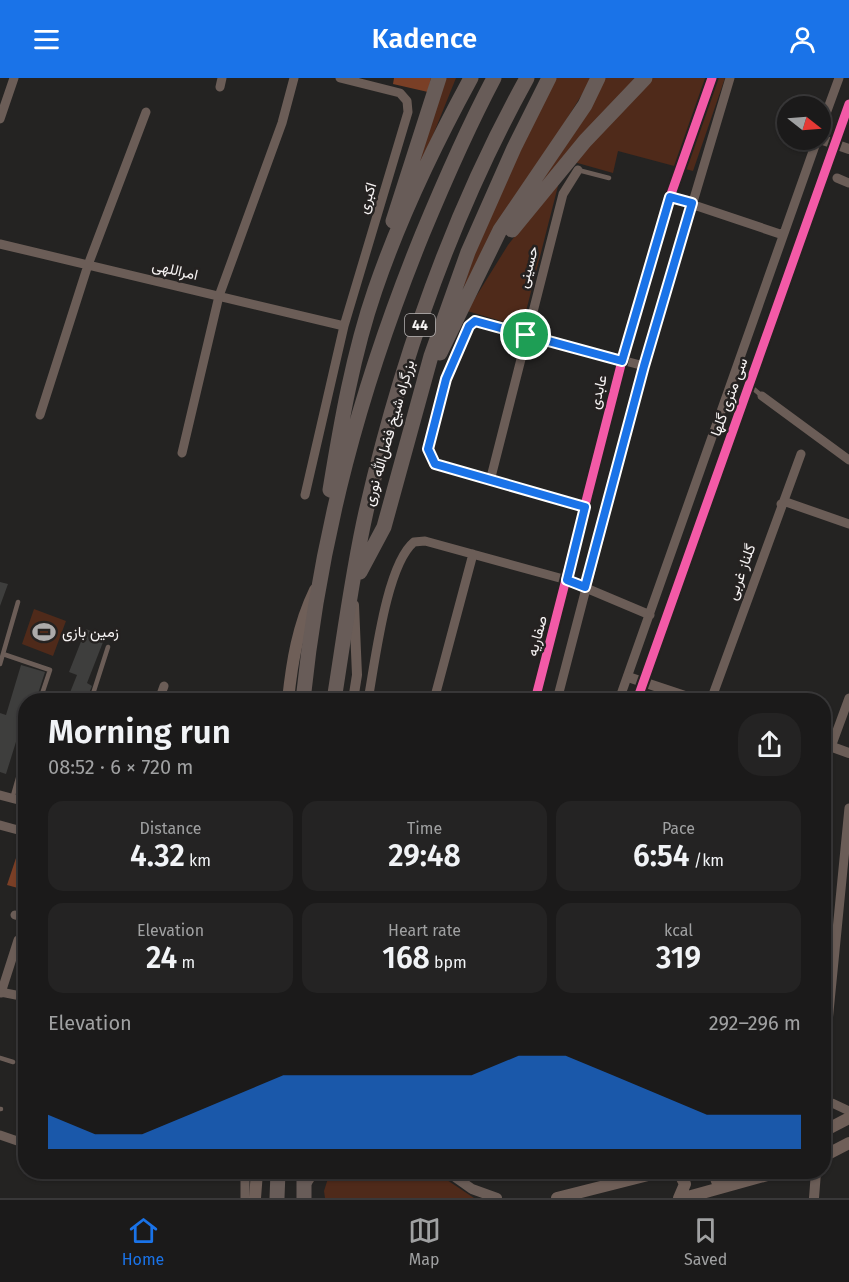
<!DOCTYPE html>
<html lang="en">
<head>
<meta charset="utf-8">
<style>
  body { margin:0; font-family:"Fira Sans",Vazirmatn,sans-serif; background:#242323; color:#f1f3f6; height:100vh; display:flex; flex-direction:column; font-size:22px; white-space:nowrap }
  * { box-sizing:border-box; margin:0 }
  p { font-size:20px; color:#a0a1a2 }
  .icon { flex:none; width:33px; height:33px; fill:none; stroke:currentColor; stroke-width:2; stroke-linecap:round; stroke-linejoin:round }
  .map { position:relative; flex:1; overflow:hidden }
  .drawer { position:absolute; left:18px; top:615px; width:813px; height:486px; display:flex; flex-direction:column; background:#1b1a1a; border-radius:24px; box-shadow:0 2px 4px #0004,0 0 0 2px #393839 }
  .drawer>* { flex:none }
  .needle { width:39px; rotate:107deg }
  .controls { position:absolute; left:777px; top:18px; display:grid; gap:12px }
  .controls a { display:grid; place-items:center; width:54px; height:54px; border-radius:50%; background:#1b1a1a; box-shadow:0 2px 4px #0004,0 0 0 2px #393839; font-size:30px }
  .pin { position:absolute; display:grid; place-items:center; width:51px; height:51px; color:#fff; margin:-26px; border:3px solid #fff; border-radius:50%; box-shadow:0 2px 6px #0007 }
  .round { display:grid; place-items:center; flex:none; width:63px; height:63px; border-radius:24px; background:#242323 }
  .headline { display:flex; align-items:center; justify-content:space-between; height:102px; padding:0 30px }
  h1 { font-size:33px; font-weight:600; line-height:45px }
  .figures { display:grid; grid-template-columns:repeat(3,1fr); gap:9px; height:102px; padding:6px 30px }
  .figures div { display:grid; align-content:center; border-radius:15px; background:#242323; text-align:center }
  .figures b { font-size:30px; font-weight:600 }
  .figures small { font-size:16px; font-weight:400 }
  .figures p { font-size:16px }
  .chart { height:168px; padding:12px 30px }
  .chart p { display:flex; justify-content:space-between }
  .chart svg { width:100%; height:108px; margin-top:6px; fill:#1a73e8; opacity:.7 }
  header { display:flex; justify-content:space-between; align-items:center; height:78px; padding:0 30px; background:#1a73e8; color:#fff; font-size:27px; font-weight:600 }
  .dock { display:flex; justify-content:space-around; align-items:center; height:84px; border-top:2px solid #393839; background:#1b1a1a; font-size:16px; color:#a0a1a2 }
  .dock a { display:grid; justify-items:center; gap:3px }
  .dock .on { color:#1a73e8 }
  .map>svg:first-child { display:block }
  .green { fill:#4f2a1a }
  .forest { fill:#7a3f26 }
  .building { fill:#3e3e3d }
  .lines { fill:none; stroke-linecap:round; stroke-linejoin:round }
  .service { stroke:#6b5d57; stroke-width:4.5 }
  .minor { stroke:#6b5d57; stroke-width:9 }
  .tertiary { stroke:#6b5d57; stroke-width:10 }
  .secondary { stroke:#6f5f58; stroke-width:12 }
  .trunk { stroke:#685c58; stroke-width:15 }
  .cycleway-casing { stroke:#252221; stroke-width:13 }
  .cycleway { stroke:#f35aa7; stroke-width:9 }
  .route-casing { stroke:#fff; stroke-width:12 }
  .route { stroke:#1a73e8; stroke-width:8 }
  .labels { text-anchor:middle; dominant-baseline:central; stroke-width:5; stroke-linejoin:round; paint-order:stroke }
  .shield { fill:#252221; stroke:#b7b4b4; stroke-width:1.5 }
  .shield-label { font-size:14px; font-weight:bold; fill:#f6f3f3 }
  .street-label { font-size:15px; fill:#f6f3f3; stroke:#252221 }
  .poi-label { font-size:15px; fill:#f6f3f3; stroke:#252221; text-anchor:start }
</style>
</head>
<body>
<header><svg class="icon" aria-label="menu" viewBox="0 0 24 24"><path d="M4 6h16M4 12h16M4 18h16"/></svg>Kadence<svg class="icon" aria-label="person" viewBox="0 0 24 24"><circle cx="12" cy="8" r="4"/><path d="M4 21q1-7 8-7t8 7"/></svg></header>
<div class="map">
<svg width="849" height="1120" viewBox="0 0 849 1120">
  <rect width="100%" height="100%" fill="#242322"/>
  <path class="green" d="M444,0H456L394,154Z
    M552,0H592L449,233Z
    M604,0H637L533,118Z
    M652,0H725L693,93L618,73L613,95L574,84Z
    M560,100L522,249L467,233L508,167Z
    M34,531L66,543L53,578L22,566Z
    M330,1094H435L474,1120H325L324,1113Z"/>
  <path class="forest" d="M394,0H431L428,14L393,6Z
    M25,753V812L7,807Z"/>
  <path class="building" d="M0,504L8,506L0,528Z
    M86,551L105,559L87,605L92,608L86,622H67L77,597L69,594Z
    M21,587L45,594L36,622H26V653L20,651L6,696L0,694V635L6,637Z"/>
  <g class="lines">
    <path class="service" d="M578,92L609,100
      M749,307L762,318
      M3,576L50,592L40,622
      M0,586L18,524
      M91,622L108,569
      M12,721L26,672
      M0,980L13,984
      M0,1031H1"/>
    <path class="minor" d="M220,9L222,0
      M0,41L14,0
      M820,52L839,0
      M837,100L849,105
      M670,119L783,157
      M0,166L344,248
      M762,318L849,382
      M40,337L88,187L146,34
      M182,375L219,218L282,45L294,0
      M490,403L563,116L578,92
      M305,417L344,248L408,34L407,23L400,15L340,0
      M781,426L786,424L849,446
      M585,429L435,386L428,371L446,301L469,248L475,243L644,288
      M159,622L164,608
      M368,622C375,585 386,487 414,464L425,463L567,502L650,537
      M434,622L473,476
      M535,622L622,283L670,119L712,0
      M557,622L644,288L730,0
      M619,622L817,62
      M637,622L849,26
      M711,622L801,376
      M831,669L849,620
      M0,717L26,724
      M0,747L18,752
      M15,837L26,840
      M0,914L26,919
      M1,915L18,862
      M824,985L849,730
      M824,1016L830,1024L849,1033
      M0,1057L26,1066
      M245,1120V1094"/>
    <path class="tertiary" d="M820,61L849,71
      M628,599L697,622
      M353,622L357,597L354,527
      M824,666L849,675
      M448,1094L472,1111L497,1120
      M304,1109L314,1094
      M814,1120L816,1094"/>
    <path class="secondary" d="M288,622C292,584 298,547 315,512
      M824,1053L849,1040
      M824,1078L849,1065
      M679,1094L685,1106L679,1120
      M714,1094L717,1103L723,1108
      M255,1120L257,1094
      M557,1120L660,1094
      M684,1120L778,1094"/>
    <path class="trunk" d="M393,143L439,0
      M512,152L585,63L645,0
      M440,275L500,152L585,27L598,0
      M330,412C341,345 353,276 375,212C400,139 434,68 471,0
      M360,494L384,449L431,278L468,174L514,70L549,0
      M303,622C320,458 360,310 422,157C444,104 467,51 494,0
      M334,622C344,560 352,496 366,434C400,285 453,134 527,0
      M277,1120L278,1094
      M304,1120V1094"/>
    <g class="cycleway-casing">
      <path id="cycleway" d="M535,622L622,283L670,119L712,0
        M637,622L849,26"/>
    </g>
    <use href="#cycleway" class="cycleway"/>
  </g>
  <g class="lines">
    <g class="route-casing">
      <path id="route" d="M670,119L692,125L644,288L585,509L567,502L585,429L435,386L428,371L446,301L469,248L475,243L622,283Z"/>
    </g>
    <use href="#route" class="route"/>
  </g>
  <defs>
    <g id="stadium-bare" transform="scale(1.8)"><path d="M0-5a6.5 5 0 1 0 0 10a6.5 5 0 1 0 0-10ZM-3.5-1.8h7v3.6h-7Z" fill="#acaaaa" stroke="#252221" stroke-width="2.5" paint-order="stroke"/></g>
  </defs>
  <g fill-rule="evenodd">
    <use href="#stadium-bare" x="44" y="554"/>
  </g>
  <g class="labels">
    <rect class="shield" x="405" y="236" width="30" height="22" rx="4.5"/>
    <g class="shield-label">
      <text x="420" y="247">44</text>
    </g>
    <g class="street-label">
      <text transform="translate(367 120) rotate(-73)">اکبری</text>
      <text transform="translate(528 189) rotate(-75)">حسینی</text>
      <text transform="translate(175 192) rotate(13)">امراللهی</text>
      <text transform="translate(598 314) rotate(-76)">عابدی</text>
      <text transform="translate(729 319) rotate(-70)">سی متری گلها</text>
      <text transform="translate(389 355) rotate(-74)">بزرگراه شیخ فضل‌الله نوری</text>
      <text transform="translate(741 494) rotate(-70)">گلناز غربی</text>
      <text transform="translate(537 558) rotate(-75)">صفاریه</text>
    </g>
    <g class="poi-label">
      <text x="62" y="554">زمین بازی</text>
    </g>
  </g>
</svg>
<div class="controls">
<a><svg class="needle" viewBox="-14 -14 28 28"><path d="M0-13l5 13h-10z" fill="#e53935"/><path d="M0 13l5-13h-10z" fill="#a0a1a2"/></svg></a>
</div>
<div class="pin" style="left:526px;top:257px;background:#1e9e55"><svg class="icon" aria-label="arrive" viewBox="0 0 24 24"><path d="M6 21V4h12l-3 4 3 4H6"/></svg></div>
<section class="drawer">
<div class="headline"><div><h1>Morning run</h1><p>08:52 · 6 × 720 m</p></div><a class="round"><svg class="icon" aria-label="share" viewBox="0 0 24 24"><path d="M12 15V3M7 8l5-5 5 5M5 13v7h14v-7"/></svg></a></div>
<div class="figures">
<div><p>Distance</p><b>4.32<small> km</small></b></div>
<div><p>Time</p><b>29:48</b></div>
<div><p>Pace</p><b>6:54<small> /km</small></b></div>
</div>
<div class="figures">
<div><p>Elevation</p><b>24<small> m</small></b></div>
<div><p>Heart rate</p><b>168<small> bpm</small></b></div>
<div><p>kcal</p><b>319</b></div>
</div>
<div class="chart"><p><span>Elevation</span>292–296 m</p>
<svg viewBox="0 0 160 44" preserveAspectRatio="none"><path d="M0 44V30L10 38L20 38L30 30L40 22L50 14L60 14L70 14L80 14L90 14L100 6L110 6L120 14L130 22L140 30L150 30L160 30V44z"/></svg>
</div>
</section>
</div>
<nav class="dock">
<a class="on"><svg class="icon" aria-label="home" viewBox="0 0 24 24"><path d="M3 11l9-7 9 7M6 9v11h12V9"/></svg>Home</a>
<a><svg class="icon" aria-label="map" viewBox="0 0 24 24"><path d="M3 6l6-2 6 2 6-2v14l-6 2-6-2-6 2zM9 4v14M15 6v14"/></svg>Map</a>
<a><svg class="icon" aria-label="saved" viewBox="0 0 24 24"><path d="M7 4h10v16l-5-4-5 4z"/></svg>Saved</a>
</nav>
</body>
</html>
